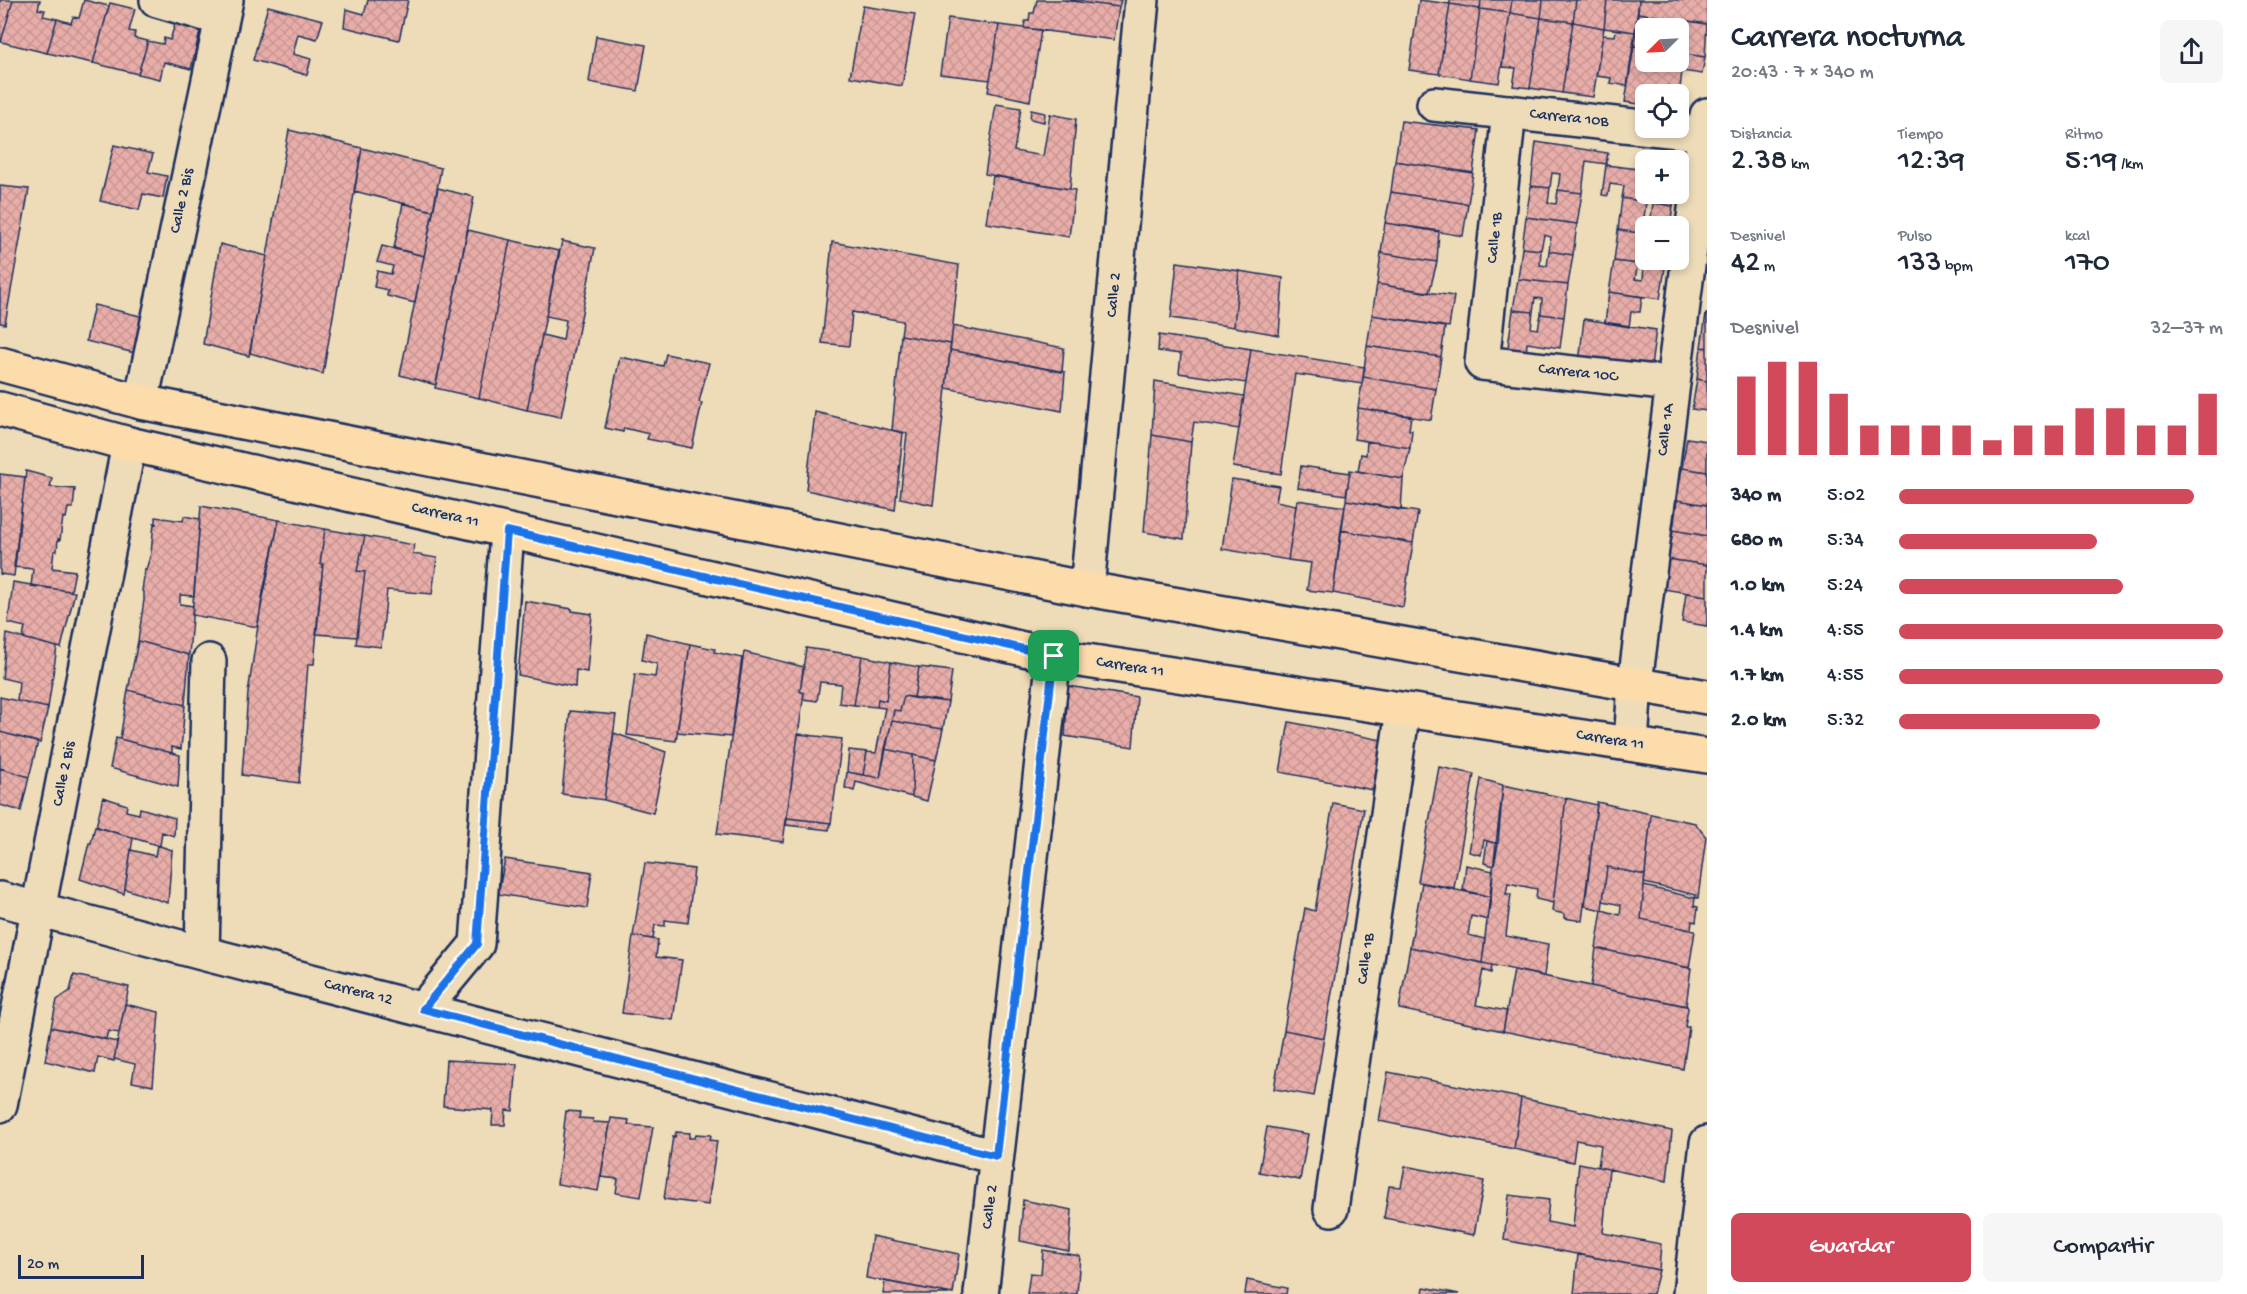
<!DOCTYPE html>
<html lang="es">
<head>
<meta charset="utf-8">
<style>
  body { margin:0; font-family:"Gochi Hand",sans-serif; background:#f6f6f7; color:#1f2937; height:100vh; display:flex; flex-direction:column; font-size:22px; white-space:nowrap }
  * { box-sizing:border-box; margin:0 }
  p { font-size:20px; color:#747a83 }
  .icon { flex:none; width:33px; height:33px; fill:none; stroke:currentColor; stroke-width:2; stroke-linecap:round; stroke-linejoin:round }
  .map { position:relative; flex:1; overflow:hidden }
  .sheet { display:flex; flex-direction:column; background:#fff; width:540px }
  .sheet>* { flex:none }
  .needle { width:39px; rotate:246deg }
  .controls { position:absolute; left:1635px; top:18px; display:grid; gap:12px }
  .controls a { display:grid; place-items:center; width:54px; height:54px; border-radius:9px; background:#fff; box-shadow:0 3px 9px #0003; font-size:30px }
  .scale { position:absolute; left:18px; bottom:15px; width:126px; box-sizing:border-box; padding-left:6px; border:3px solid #1b2f5e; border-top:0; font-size:16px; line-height:21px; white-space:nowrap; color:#1b2f5e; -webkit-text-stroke:4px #eedcb9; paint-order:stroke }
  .pin { position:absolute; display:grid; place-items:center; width:51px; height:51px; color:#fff; margin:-26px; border-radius:12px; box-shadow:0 3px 9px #0006 }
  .round { display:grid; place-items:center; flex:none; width:63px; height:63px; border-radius:9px; background:#f6f6f7 }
  .head { display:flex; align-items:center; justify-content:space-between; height:102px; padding:0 24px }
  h1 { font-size:33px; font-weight:600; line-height:45px }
  .stats { display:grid; grid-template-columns:repeat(3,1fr); gap:9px; height:102px; padding:6px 24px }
  .stats div { display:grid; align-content:center }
  .stats b { font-size:30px; font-weight:600 }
  .stats small { font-size:16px; font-weight:400 }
  .stats p { font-size:16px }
  .chart { height:168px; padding:12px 24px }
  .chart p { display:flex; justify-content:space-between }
  .chart svg { width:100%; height:108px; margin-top:6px; stroke:#d1495b; stroke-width:6 }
  .cta { display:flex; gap:12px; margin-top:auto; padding:12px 24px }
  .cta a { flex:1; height:69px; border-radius:9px; background:#d1495b; color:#fff; font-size:24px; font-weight:600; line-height:69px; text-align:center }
  .cta a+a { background:#f6f6f7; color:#1f2937 }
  ul { padding:0 24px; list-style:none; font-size:20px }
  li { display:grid; grid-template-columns:96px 72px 1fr; align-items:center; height:45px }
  li i { height:15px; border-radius:8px; background:#d1495b }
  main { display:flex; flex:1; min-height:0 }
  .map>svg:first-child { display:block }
  .building { fill:url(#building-cross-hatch); stroke:#1b2f5e; stroke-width:1.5 }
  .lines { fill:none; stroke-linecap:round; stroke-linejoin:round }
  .minor-casing { stroke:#1b2f5e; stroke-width:38 }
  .major-casing { stroke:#1b2f5e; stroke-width:38 }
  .minor { stroke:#eedcb9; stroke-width:33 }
  .major { stroke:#fddcac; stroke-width:33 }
  .route-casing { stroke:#fff; stroke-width:12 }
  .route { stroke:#1a73e8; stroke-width:8 }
  .labels { text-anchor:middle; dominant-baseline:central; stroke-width:4.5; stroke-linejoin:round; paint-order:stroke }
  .street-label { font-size:16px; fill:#1b2f5e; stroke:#eedcb9 }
</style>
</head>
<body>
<main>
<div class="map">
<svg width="1707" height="1294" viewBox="0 0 1707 1294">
  <defs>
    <pattern id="building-cross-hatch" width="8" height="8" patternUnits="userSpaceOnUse" patternTransform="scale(1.5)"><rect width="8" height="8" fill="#e8ada8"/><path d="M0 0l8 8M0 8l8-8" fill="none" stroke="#c69593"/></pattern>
  </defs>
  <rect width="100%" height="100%" fill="#eedcb9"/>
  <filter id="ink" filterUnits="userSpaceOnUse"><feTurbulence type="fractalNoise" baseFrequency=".0167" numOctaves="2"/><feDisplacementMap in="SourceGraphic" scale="12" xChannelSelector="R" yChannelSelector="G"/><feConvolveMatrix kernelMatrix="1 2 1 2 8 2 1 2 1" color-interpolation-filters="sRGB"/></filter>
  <g filter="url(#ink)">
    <path class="building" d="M0,0H13L1,42H0Z
      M13,0H40L38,9L45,10L43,16L57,19L47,53L1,42Z
      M84,0L109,6L93,63L47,53L57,19L71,23L73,17L79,18Z
      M368,0H408L399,40L344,27L346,9L364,14Z
      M1037,0H1063L1119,7L1114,40L1024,28L1025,21H1029L1030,13H1034Z
      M1063,0H1121L1119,7Z
      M1419,0L1450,4L1439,74L1409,70Z
      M1450,0H1481L1480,9L1450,4Z
      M1481,0H1512L1510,13L1480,9Z
      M1512,0H1543L1541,18L1510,13Z
      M1543,0H1576L1573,22L1541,18Z
      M1576,0H1607L1604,28L1573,22Z
      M1607,0H1639L1635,32L1604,28Z
      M1639,0H1707V24L1638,13Z
      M110,3L135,9L129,31L135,32L134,38L148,41L138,74L93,63Z
      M1450,4L1480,9L1470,79L1439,74Z
      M268,6L323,20L317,39L298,34L293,54L311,59L307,75L253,60Z
      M863,6L915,14L902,86L850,77Z
      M1480,9L1510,13L1499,83L1470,79Z
      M1510,13L1541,18L1530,88L1513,86L1516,68L1502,67Z
      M1638,13L1707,24L1705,57L1678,53V28H1646V48L1634,46Z
      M177,18L201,27L191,69L164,62L160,79L138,74L148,41L163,44L164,38L170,40Z
      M948,18L999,25L990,80L940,74Z
      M1541,18L1573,22L1562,93L1530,88Z
      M1573,22L1604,28L1593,97L1562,93Z
      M999,25L1041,30L1030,101L988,92Z
      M1616,29L1635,32L1627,86L1610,83L1611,78L1596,76L1603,35L1615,36Z
      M596,36L646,45L638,91L589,82Z
      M1634,46L1646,48V62H1678V53L1705,57L1702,74L1682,71L1680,89L1667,86L1665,94H1646V105L1625,102Z
      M996,104L1021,108L1014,151L1043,156L1050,114L1076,119L1070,189L985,174Z
      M1031,110L1045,113L1044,122L1030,119Z
      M1401,121L1479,130L1473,173L1395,161Z
      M289,130L362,148L323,374L250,353Z
      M1536,142L1608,153L1606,164L1586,161L1582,193L1558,190L1560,174L1552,173L1550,188L1531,186Z
      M114,145L153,154L148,172L167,176L163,198L143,194L139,210L100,201Z
      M362,148L441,168L433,211L354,191Z
      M1395,161L1473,173L1468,204L1391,192Z
      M1606,165L1646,170V202L1622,198L1624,186L1610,184L1608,196L1602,195Z
      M993,176L1075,190L1069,237L986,223Z
      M0,186L29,189L5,324L0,323Z
      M1531,186L1550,188L1548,203L1556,204L1558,190L1582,193L1577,224L1526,217Z
      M438,188L474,197L436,385L400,375Z
      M1391,192L1468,204L1463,236L1385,223Z
      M1655,194H1675L1673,206L1653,203Z
      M1622,198L1646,202L1644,218H1651L1653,203L1673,206L1670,226H1646V234L1618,230Z
      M403,203L433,211L424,256L394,248Z
      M1526,217L1577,224L1573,255L1549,251L1551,237L1544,235L1541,250L1522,248Z
      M1385,223L1439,231L1437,262L1381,253Z
      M468,230L510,240L479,398L435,388Z
      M1618,230L1646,234V250L1640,249L1638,264L1614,261Z
      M510,240L559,251L527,410L479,398Z
      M562,241L595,248L561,417L527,410L542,335L563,340L566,320L546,316Z
      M832,242L959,265L951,344L901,335L903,321L852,312L849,346L822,343Z
      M220,244L267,256L249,356L203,344Z
      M382,246L424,256L415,303L387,296L388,290L374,287L377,271L391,274L393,266L377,262Z
      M1522,248L1541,250L1540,265L1547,266L1549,251L1573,255L1568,285L1518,279Z
      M1381,253L1437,262L1429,293L1377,284Z
      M1646,259L1666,260L1665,268L1644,265Z
      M1614,261L1638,264L1635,279L1643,280L1644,265L1665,268L1660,299L1609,292Z
      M1177,262L1239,271L1234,327L1171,318Z
      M1239,271L1283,278L1279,335L1234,327Z
      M1518,279L1568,285L1564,317L1541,314L1542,299L1535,298L1533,312L1513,310Z
      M1377,284L1454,296L1449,327L1372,315Z
      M1609,292L1642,297L1640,312H1631L1629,327L1605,323Z
      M94,305L149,318L139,354L86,341Z
      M1513,310L1533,312L1531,328L1538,329L1541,314L1564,317L1560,348L1527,343L1526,356L1507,354Z
      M1706,314H1707V348L1701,347Z
      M1372,315L1445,327L1441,357L1367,346Z
      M1584,319L1656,330L1650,374L1579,363Z
      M953,326L1064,348L1062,372L950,350Z
      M901,335L951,344L933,505L900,498L907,433L892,430Z
      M1159,335L1251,349L1246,383L1179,373L1181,354L1158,351Z
      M1367,346L1441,357L1436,389L1363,377Z
      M1701,347L1707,348V381L1697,379Z
      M1251,349L1365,367L1362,384L1295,374L1281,474L1233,467Z
      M950,350L1065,372L1062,411L946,388Z
      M666,354L709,363L699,402L702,403L692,448L647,439L649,434L624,428L623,432L605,428L620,357L663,366Z
      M1363,377L1436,389L1431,420L1358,408Z
      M1697,379L1707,381V411L1692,409Z
      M1155,381L1244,396L1239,429L1194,422L1191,442L1152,435Z
      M1358,408L1411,416L1409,430H1412L1410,448L1354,439Z
      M815,412L903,433L895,510L806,490Z
      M1152,435L1191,442L1184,539L1144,532Z
      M1687,438L1707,441V472L1682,468Z
      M1367,441L1410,448L1403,479L1358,471L1361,454L1366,455Z
      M1301,466L1350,473L1346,495L1298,488Z
      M1682,468L1707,472V505L1677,500Z
      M1350,470L1403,479L1401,510L1346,500Z
      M26,471L52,478L50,487L75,489L73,508H68L66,518L63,517L60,540L58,539L57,551H54L52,568L75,571L71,591L31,586L33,569L14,567Z
      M0,474L25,477L14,576L0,574Z
      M1232,479L1279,486L1276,501L1296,505L1288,560L1222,549Z
      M1297,500L1345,507L1333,593L1307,590L1311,563L1288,560Z
      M1346,500L1418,512L1413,543L1341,530Z
      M1677,500L1707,505V536L1673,530Z
      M201,506L279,520L257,627L192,615Z
      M184,516L200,519L194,596L180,595V604L193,606L189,655L138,641L144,600V592L142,591L145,569L146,570L151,553L154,523L156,524V517L183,521Z
      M279,520L325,529L320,564H323L314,664H308L299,783L242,775L248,693L263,592Z
      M325,529L365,536L357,571L365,572L357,637L316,634L323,564H320Z
      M1341,530L1413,543L1403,607L1333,593Z
      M1673,530L1707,536V565L1668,559Z
      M365,536L414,545L413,554L437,558L432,594L387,590L381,647L356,644L365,572L357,571Z
      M1668,559L1707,565V596L1663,589Z
      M13,582L75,592L61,648L23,638L25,627L8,623Z
      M1686,593L1707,596V626L1682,622Z
      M525,601L572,609V611L592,614L587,672L576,670L575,687L518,675Z
      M646,633L690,644L676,741L627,735L635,674L655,677L657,664L642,660Z
      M7,634L57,647L48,708L17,701L19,682L2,678Z
      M138,641L189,655L185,705L128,690Z
      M690,644L715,649L714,652L742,658L731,737L677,732Z
      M806,648L862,656L854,705L839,703L841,684L820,682L817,701L803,699L804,693L800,691Z
      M744,652L804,667L800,691L804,693L783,842L717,834Z
      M862,656L891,662L886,701L878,699L877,707L854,705Z
      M891,662L919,667L914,698L904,696L900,711L894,710L880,778L863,775L867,752L876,753L885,708L877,707L878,699L886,701Z
      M919,667L952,671L948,702L914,698Z
      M1068,686L1137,697L1133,747L1065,736Z
      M128,690L185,705L181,749L172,747V753L120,739Z
      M904,696L948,702L943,729L892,721L894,710L900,711Z
      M0,697L48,708L40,743L0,732Z
      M570,711L616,715L604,800L562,794Z
      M892,721L943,729L936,760L885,749Z
      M1289,722L1382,740L1373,790L1280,772Z
      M0,732L38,742L29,777L0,768Z
      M614,733L666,752L653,813L604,800Z
      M798,734L842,739L831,823L787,818Z
      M116,738L180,755L178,787L110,768Z
      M885,749L913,755L912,797L856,782L854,791L845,788L847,772L880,778Z
      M849,750L867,752L863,775L847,772Z
      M913,755L936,760L927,801L912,797Z
      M1439,767L1474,774L1454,888L1418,882Z
      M0,768L29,777L21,811L0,805Z
      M1481,779L1503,785L1498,844L1484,840L1481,855L1469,852Z
      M1503,785L1566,798L1553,903L1536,899L1537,889L1508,883L1506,894H1511L1506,936L1548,944L1544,976L1482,963Z
      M103,797L127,805L126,811L139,814L140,808L175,818L174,836L162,832L160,846L96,827Z
      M1566,798L1597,805L1582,921L1564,918V914L1552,911Z
      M1597,802L1651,814L1645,875L1607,867L1602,910L1585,906Z
      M1333,803L1364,809L1324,1038L1284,1030L1305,908L1315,911Z
      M1651,814L1695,823L1706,837L1698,898H1695L1696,895L1644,883Z
      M787,818L831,823L829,830L786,825Z
      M95,826L133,838L124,894L80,879L89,843H91Z
      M1487,841L1498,844L1494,866L1484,863Z
      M157,845L172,850L168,903L125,889L131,850L155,856Z
      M505,859L592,872L587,908L498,894Z
      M645,863L694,869L688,923L665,920V926L655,925L653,939L633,936Z
      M1466,865L1493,871L1491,897L1463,890Z
      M1607,867L1645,875L1641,919L1695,931L1689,968L1596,948L1602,910L1620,915L1621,905L1603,901Z
      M1422,883L1491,897L1488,920L1471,916L1468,935L1485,939L1482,963L1410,947Z
      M1644,886L1695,898L1694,906L1698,907L1696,922L1692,921L1691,930L1641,919Z
      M633,936L658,940L656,957L682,960L673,1020L622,1013Z
      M1410,947L1492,965L1491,973L1483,970L1476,1005L1507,1011L1503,1031L1399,1009Z
      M1596,948L1691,968L1686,1006L1591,986Z
      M1514,970L1687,1006L1688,1008L1685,1027H1689L1683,1069L1503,1031Z
      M74,975L129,987L119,1033L108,1031L106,1039L51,1027L57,1000L70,991Z
      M125,1004L159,1012L153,1086L132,1082L135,1064L114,1059Z
      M51,1027L117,1042L114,1061L98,1057L95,1073L45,1061Z
      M1284,1030L1324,1038L1314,1096L1274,1089Z
      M446,1060L517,1064L513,1111L506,1110L505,1125H492L493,1110L443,1106Z
      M1388,1072L1521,1098L1514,1149L1379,1121Z
      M1521,1098L1672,1131L1667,1181L1598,1167L1601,1145L1576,1140L1573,1162L1514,1149Z
      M566,1111L580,1112L579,1118L593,1119V1122L610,1123L598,1191L557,1184Z
      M611,1118L629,1120L628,1125L653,1127L641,1197L616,1193L618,1179L601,1177Z
      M1267,1127L1308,1134L1300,1180L1259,1172Z
      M676,1132L690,1133L689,1138H695L696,1134L711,1135L710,1140L717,1141L708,1205L664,1199L673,1136L675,1137Z
      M1579,1163L1609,1169L1603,1233L1661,1244L1659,1270L1504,1240L1509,1195L1549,1200L1547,1222L1573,1227Z
      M1405,1166L1484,1181L1474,1235L1384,1218L1389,1186L1401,1187Z
      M1023,1200L1072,1210L1069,1251L1020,1241Z
      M872,1236L959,1254L953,1294L866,1278Z
      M1043,1250L1080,1256L1077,1294H1027L1030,1273L1041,1274Z
      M1578,1254L1659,1270L1653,1294H1574Z
      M1247,1280L1287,1288L1286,1294H1245Z
      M885,1281L948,1293V1294H883Z
      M1424,1287L1459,1294H1423Z"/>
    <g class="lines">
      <g class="minor-casing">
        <path id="minor" d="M157,0L222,19
          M1434,104L1705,134
          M1509,112L1482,363L1673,384
          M141,402L226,0
          M1087,589L1142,0
          M1631,744L1635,683L1707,115
          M0,899L202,953L996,1157
          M202,953L209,661
          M423,1009L477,944L507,531
          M0,1105L129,444
          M1331,1209L1403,710
          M981,1294L1054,656
          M1690,1294L1707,1143"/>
      </g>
      <g class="major-casing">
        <path id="major" d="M0,364L141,402L1087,589L1707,697
          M0,409L129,444L1054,656L1707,756"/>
      </g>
      <use href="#minor" class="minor"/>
      <use href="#major" class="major"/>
    </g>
  </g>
  <g class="lines" filter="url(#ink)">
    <g class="route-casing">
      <path id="route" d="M507,531L1054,656L996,1156L423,1009L477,944Z"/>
    </g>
    <use href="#route" class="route"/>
  </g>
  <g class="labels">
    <g class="street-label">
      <text transform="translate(1569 119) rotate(6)">Carrera 10B</text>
      <text transform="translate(183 201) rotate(-78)">Calle 2 Bis</text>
      <text transform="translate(1496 238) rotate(-84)">Calle 1B</text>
      <text transform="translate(1115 295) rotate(-85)">Calle 2</text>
      <text transform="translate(1578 374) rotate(6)">Carrera 10C</text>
      <text transform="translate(1667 430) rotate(-83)">Calle 1A</text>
      <text transform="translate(445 516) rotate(13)">Carrera 11</text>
      <text transform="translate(1130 668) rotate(9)">Carrera 11</text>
      <text transform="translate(1610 741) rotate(9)">Carrera 11</text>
      <text transform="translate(65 774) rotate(-79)">Calle 2 Bis</text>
      <text transform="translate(1367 959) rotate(-82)">Calle 1B</text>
      <text transform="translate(358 993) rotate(14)">Carrera 12</text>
      <text transform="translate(991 1207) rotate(-83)">Calle 2</text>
    </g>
  </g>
</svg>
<div class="controls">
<a><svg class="needle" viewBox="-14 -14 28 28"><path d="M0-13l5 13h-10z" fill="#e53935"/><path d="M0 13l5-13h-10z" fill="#747a83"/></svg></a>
<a><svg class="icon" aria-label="locate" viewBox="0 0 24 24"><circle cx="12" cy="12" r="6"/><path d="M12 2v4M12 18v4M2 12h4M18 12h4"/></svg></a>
<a>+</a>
<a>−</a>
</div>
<div class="scale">20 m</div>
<div class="pin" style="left:1054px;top:656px;background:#1e9e55"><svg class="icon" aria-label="arrive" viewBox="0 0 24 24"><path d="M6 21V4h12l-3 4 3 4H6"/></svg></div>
</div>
<section class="sheet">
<div class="head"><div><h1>Carrera nocturna</h1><p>20:43 · 7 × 340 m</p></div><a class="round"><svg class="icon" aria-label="share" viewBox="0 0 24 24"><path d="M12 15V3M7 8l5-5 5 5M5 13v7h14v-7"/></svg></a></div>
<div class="stats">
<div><p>Distancia</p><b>2.38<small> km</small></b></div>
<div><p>Tiempo</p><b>12:39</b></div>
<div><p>Ritmo</p><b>5:19<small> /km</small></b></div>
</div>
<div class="stats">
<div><p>Desnivel</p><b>42<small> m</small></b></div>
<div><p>Pulso</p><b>133<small> bpm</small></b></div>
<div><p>kcal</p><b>170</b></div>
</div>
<div class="chart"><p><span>Desnivel</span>32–37 m</p>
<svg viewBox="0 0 160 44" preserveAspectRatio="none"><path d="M5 44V12M15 44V6M25 44V6M35 44V19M45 44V32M55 44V32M65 44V32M75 44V32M85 44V38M95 44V32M105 44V32M115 44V25M125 44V25M135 44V32M145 44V32M155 44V19"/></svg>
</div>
<ul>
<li><b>340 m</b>5:02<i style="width:91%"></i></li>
<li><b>680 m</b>5:34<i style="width:61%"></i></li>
<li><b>1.0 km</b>5:24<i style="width:69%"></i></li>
<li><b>1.4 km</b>4:55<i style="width:100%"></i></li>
<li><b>1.7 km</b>4:55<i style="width:100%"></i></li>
<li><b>2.0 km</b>5:32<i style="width:62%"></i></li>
</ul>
<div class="cta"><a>Guardar</a><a>Compartir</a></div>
</section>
</main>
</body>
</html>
